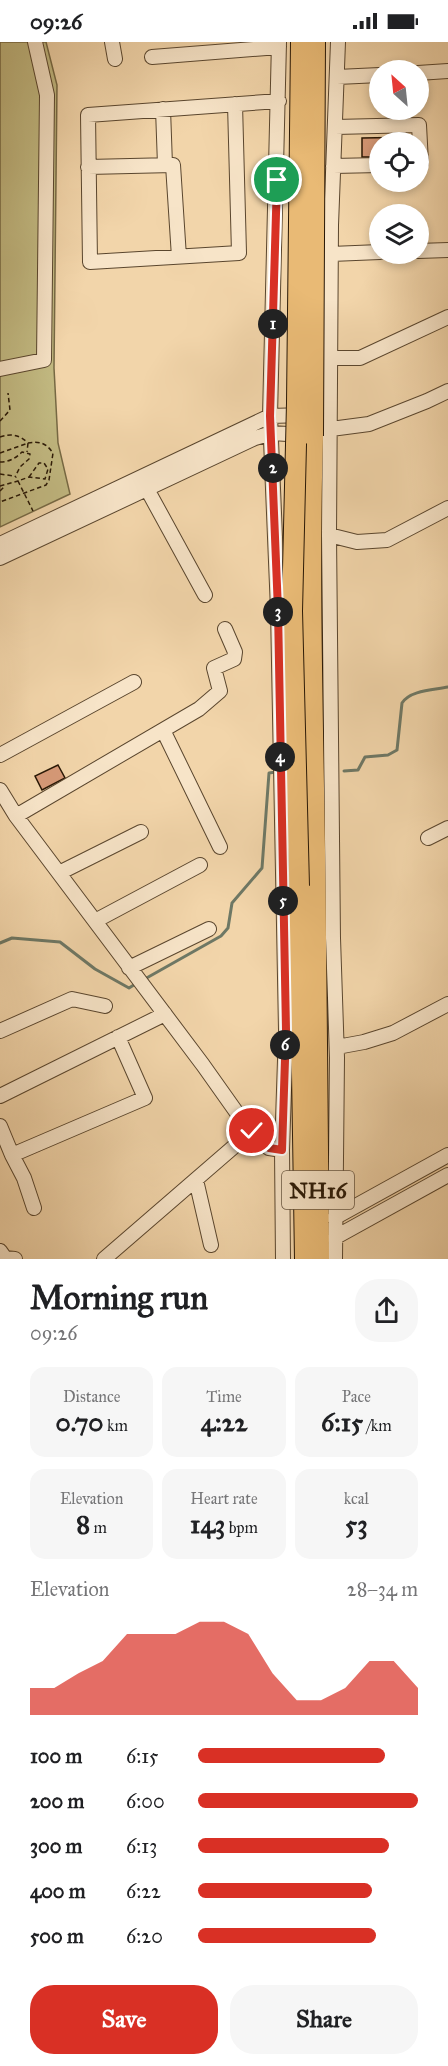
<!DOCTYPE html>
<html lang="en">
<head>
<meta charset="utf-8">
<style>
  body { margin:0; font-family:"IM FELL Great Primer",serif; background:#f6f6f6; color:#202124; height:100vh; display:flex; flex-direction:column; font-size:22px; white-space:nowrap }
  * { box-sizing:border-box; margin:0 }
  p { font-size:20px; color:#757577 }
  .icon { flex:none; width:33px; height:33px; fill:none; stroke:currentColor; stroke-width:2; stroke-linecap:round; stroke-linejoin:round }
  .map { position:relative; height:1217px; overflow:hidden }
  .details { display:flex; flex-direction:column; background:#fff; flex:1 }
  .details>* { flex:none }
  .needle { width:39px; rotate:333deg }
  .controls { position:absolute; left:369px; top:18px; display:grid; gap:12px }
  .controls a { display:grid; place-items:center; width:60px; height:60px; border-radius:50%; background:#fff; box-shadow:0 3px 9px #0003; font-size:30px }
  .pin { position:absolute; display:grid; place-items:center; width:51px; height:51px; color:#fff; margin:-26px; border:3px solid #fff; border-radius:50%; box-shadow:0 2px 6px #0007 }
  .km { position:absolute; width:30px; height:30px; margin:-15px; border-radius:50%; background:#222; color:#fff; font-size:16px; line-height:30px; text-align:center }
  .round { display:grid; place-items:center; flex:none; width:63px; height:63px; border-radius:24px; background:#f6f6f6 }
  .summary { display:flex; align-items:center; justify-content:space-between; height:102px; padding:0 30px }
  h1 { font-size:33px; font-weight:700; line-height:45px }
  .metrics { display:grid; grid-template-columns:repeat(3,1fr); gap:9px; height:102px; padding:6px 30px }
  .metrics div { display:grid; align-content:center; border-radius:15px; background:#f6f6f6; text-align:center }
  .metrics b { font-size:26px; font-weight:700 }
  .metrics small { font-size:16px; font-weight:400 }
  .metrics p { font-size:16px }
  .chart { height:168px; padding:12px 30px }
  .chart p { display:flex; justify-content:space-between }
  .chart svg { width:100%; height:108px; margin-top:6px; fill:#d93025; opacity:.7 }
  .button { display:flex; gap:12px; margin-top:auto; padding:12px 30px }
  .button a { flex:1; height:69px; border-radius:24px; background:#d93025; color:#fff; font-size:24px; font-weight:700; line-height:69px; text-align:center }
  .button a+a { background:#f6f6f6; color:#202124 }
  ul { padding:0 30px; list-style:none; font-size:20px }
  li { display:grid; grid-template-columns:96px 72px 1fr; align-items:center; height:45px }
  li i { height:15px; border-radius:8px; background:#d93025 }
  .status { display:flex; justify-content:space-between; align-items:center; height:42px; padding:0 30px; background:#fff; direction:ltr }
  .status svg { height:16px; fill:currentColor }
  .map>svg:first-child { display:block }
  .green { fill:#c3bb83; stroke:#766944; stroke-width:1.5 }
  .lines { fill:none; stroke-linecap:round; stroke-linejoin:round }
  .stream { stroke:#6e7865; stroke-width:3 }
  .building { fill:#d79a78; stroke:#281705; stroke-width:1.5 }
  .minor-casing { stroke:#5a462e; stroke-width:16 }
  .highway-casing { stroke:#281705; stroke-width:22 }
  .path { stroke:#281705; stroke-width:1.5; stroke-dasharray:4.5 3; stroke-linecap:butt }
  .minor { stroke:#f7e4c8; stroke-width:14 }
  .highway { stroke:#e9ba75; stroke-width:20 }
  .highway-bridge-casing { stroke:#281705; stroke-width:22; stroke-linecap:butt }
  .highway-bridge { stroke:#e9ba75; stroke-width:20 }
  .route-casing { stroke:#fff; stroke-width:12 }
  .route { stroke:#d93025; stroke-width:8 }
  .labels { text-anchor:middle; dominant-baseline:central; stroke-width:5; stroke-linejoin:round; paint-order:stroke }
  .shield { fill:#f7e4c8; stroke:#665440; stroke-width:1.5 }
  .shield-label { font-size:22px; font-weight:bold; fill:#281705 }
</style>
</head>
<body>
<div class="status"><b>09:26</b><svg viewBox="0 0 49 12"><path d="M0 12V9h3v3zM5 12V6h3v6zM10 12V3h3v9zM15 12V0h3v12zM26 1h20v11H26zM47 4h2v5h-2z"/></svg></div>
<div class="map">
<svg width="448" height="1217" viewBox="0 0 448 1217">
  <rect width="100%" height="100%" fill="#f2d5aa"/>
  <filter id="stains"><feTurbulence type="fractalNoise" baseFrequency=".00333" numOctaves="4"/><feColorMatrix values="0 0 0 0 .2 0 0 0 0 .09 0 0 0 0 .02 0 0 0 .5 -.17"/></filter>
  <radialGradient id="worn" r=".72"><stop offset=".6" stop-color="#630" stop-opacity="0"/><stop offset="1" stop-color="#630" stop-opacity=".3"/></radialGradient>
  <path class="green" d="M0,0H46L57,43L54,326L58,401L70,452L0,485Z"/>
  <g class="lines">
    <path class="stream" d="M344,729L358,728L365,715L388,713L397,708L402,661C410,648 434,648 448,645
      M0,901L12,896L60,900L95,927L129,946L137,941
      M143,938L221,894L228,886L232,861L262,826L269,731L276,730"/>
  </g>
  <path class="building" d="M420,95L418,100H380V115H362V96Z
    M58,723L65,736L42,748L35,734Z"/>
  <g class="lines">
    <g class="minor-casing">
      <path id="minor" d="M112,0L115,17
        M279,0L270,374L278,568L286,988L282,1108L283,1217
        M152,15L279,5
        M418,31L448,29
        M337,35L380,33
        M235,62L239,211L90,220L88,73L279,59
        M163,67L165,123
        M335,85L419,83L421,121H418
        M333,124L380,123
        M88,125L173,123L179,215
        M418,209L448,208
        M331,212L380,210
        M331,316H360L448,275
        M0,327L44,318L47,53L35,0
        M331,387L369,382L427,359L448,349
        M147,447L205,553
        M329,493L357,500L387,498L448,466
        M0,502L270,374L305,373
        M0,516L255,396L272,391L303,393
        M163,688L220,805
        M0,713L134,640
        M0,748L16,774L203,1023L237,1071L257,1096L269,1106L282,1108
        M16,774L199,667L220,649L214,626L234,617L235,610L225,587
        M428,796L448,786
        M59,831L141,790
        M95,879L200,823
        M129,926L209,887
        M0,989L72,957L105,964
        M337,1005L364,1000L393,991L448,962
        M0,1054L165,972
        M0,1084L12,1113L145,1056L118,995
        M12,1113L24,1136L34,1166
        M196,1138L211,1203
        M334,1176L448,1113
        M334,1196L448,1133
        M0,1209L5,1216L15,1217
        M104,1217L252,1089
        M335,1217L337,1016L333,896L329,493L331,183L338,0"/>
    </g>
    <g class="highway-casing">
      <path id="highway" d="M313,394C308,561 315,727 316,894C317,1002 318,1109 319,1217
        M299,844L305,1217"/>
    </g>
    <path class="path" d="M0,379L10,368L8,351
      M0,395C11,391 20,393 28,401C40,399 46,401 53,411L49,438L46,443L0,460
      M0,411L28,401L27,410
      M0,420C9,420 16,416 22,410L30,412L29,417L20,425L15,435
      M0,432L14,434
      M29,435L39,421H44L48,427L45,437L29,435L18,439L33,469
      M0,444L18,439L16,435
      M0,449L4,445"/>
    <use href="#minor" class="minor"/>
    <use href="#highway" class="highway"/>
    <g class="highway-bridge-casing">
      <path id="highway-bridge" d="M313,394L315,0
        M299,844L292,569L297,361L301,0"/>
    </g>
    <use href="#highway-bridge" class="highway-bridge"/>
  </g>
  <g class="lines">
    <g class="route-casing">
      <path id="route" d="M252,1089L269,1106L282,1108L286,988L278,568L270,374L277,138"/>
    </g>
    <use href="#route" class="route"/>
  </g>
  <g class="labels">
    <rect class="shield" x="282" y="1129" width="72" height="38" rx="4.5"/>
    <g class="shield-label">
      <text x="318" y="1148">NH16</text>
    </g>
  </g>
  <rect width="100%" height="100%" filter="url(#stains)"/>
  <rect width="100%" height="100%" fill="url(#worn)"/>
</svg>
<div class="controls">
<a><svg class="needle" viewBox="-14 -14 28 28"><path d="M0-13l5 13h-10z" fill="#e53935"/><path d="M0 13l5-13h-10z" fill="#757577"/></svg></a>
<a><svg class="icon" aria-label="locate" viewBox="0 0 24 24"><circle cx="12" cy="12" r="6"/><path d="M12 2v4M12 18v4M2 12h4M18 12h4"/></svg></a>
<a><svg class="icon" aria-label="layers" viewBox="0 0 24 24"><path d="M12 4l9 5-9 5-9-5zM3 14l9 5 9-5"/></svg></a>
</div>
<div class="pin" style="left:277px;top:138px;background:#1e9e55"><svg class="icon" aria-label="arrive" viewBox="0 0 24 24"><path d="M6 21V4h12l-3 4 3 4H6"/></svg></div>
<div class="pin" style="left:252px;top:1089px;background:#d93025"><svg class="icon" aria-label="check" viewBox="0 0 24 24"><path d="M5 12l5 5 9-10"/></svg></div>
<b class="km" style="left:273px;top:282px">1</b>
<b class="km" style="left:273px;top:426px">2</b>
<b class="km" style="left:278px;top:570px">3</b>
<b class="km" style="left:280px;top:715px">4</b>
<b class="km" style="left:283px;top:859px">5</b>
<b class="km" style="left:285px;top:1003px">6</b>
</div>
<section class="details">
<div class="summary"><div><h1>Morning run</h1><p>09:26</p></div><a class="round"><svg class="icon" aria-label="share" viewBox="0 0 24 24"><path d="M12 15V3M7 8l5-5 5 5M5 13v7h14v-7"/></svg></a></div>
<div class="metrics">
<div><p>Distance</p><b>0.70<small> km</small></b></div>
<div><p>Time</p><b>4:22</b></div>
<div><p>Pace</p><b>6:15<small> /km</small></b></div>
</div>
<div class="metrics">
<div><p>Elevation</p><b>8<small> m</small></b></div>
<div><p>Heart rate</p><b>143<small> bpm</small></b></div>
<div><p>kcal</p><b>53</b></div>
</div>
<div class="chart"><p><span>Elevation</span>28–34 m</p>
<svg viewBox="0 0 160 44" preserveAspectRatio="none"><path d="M0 44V33L10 33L20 27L30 22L40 11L50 11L60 11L70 6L80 6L90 11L100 27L110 38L120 38L130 33L140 22L150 22L160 33V44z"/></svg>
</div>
<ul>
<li><b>100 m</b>6:15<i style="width:85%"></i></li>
<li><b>200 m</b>6:00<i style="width:100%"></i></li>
<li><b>300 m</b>6:13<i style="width:87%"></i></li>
<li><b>400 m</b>6:22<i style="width:79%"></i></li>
<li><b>500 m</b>6:20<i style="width:81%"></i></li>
</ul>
<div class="button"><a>Save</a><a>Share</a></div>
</section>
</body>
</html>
